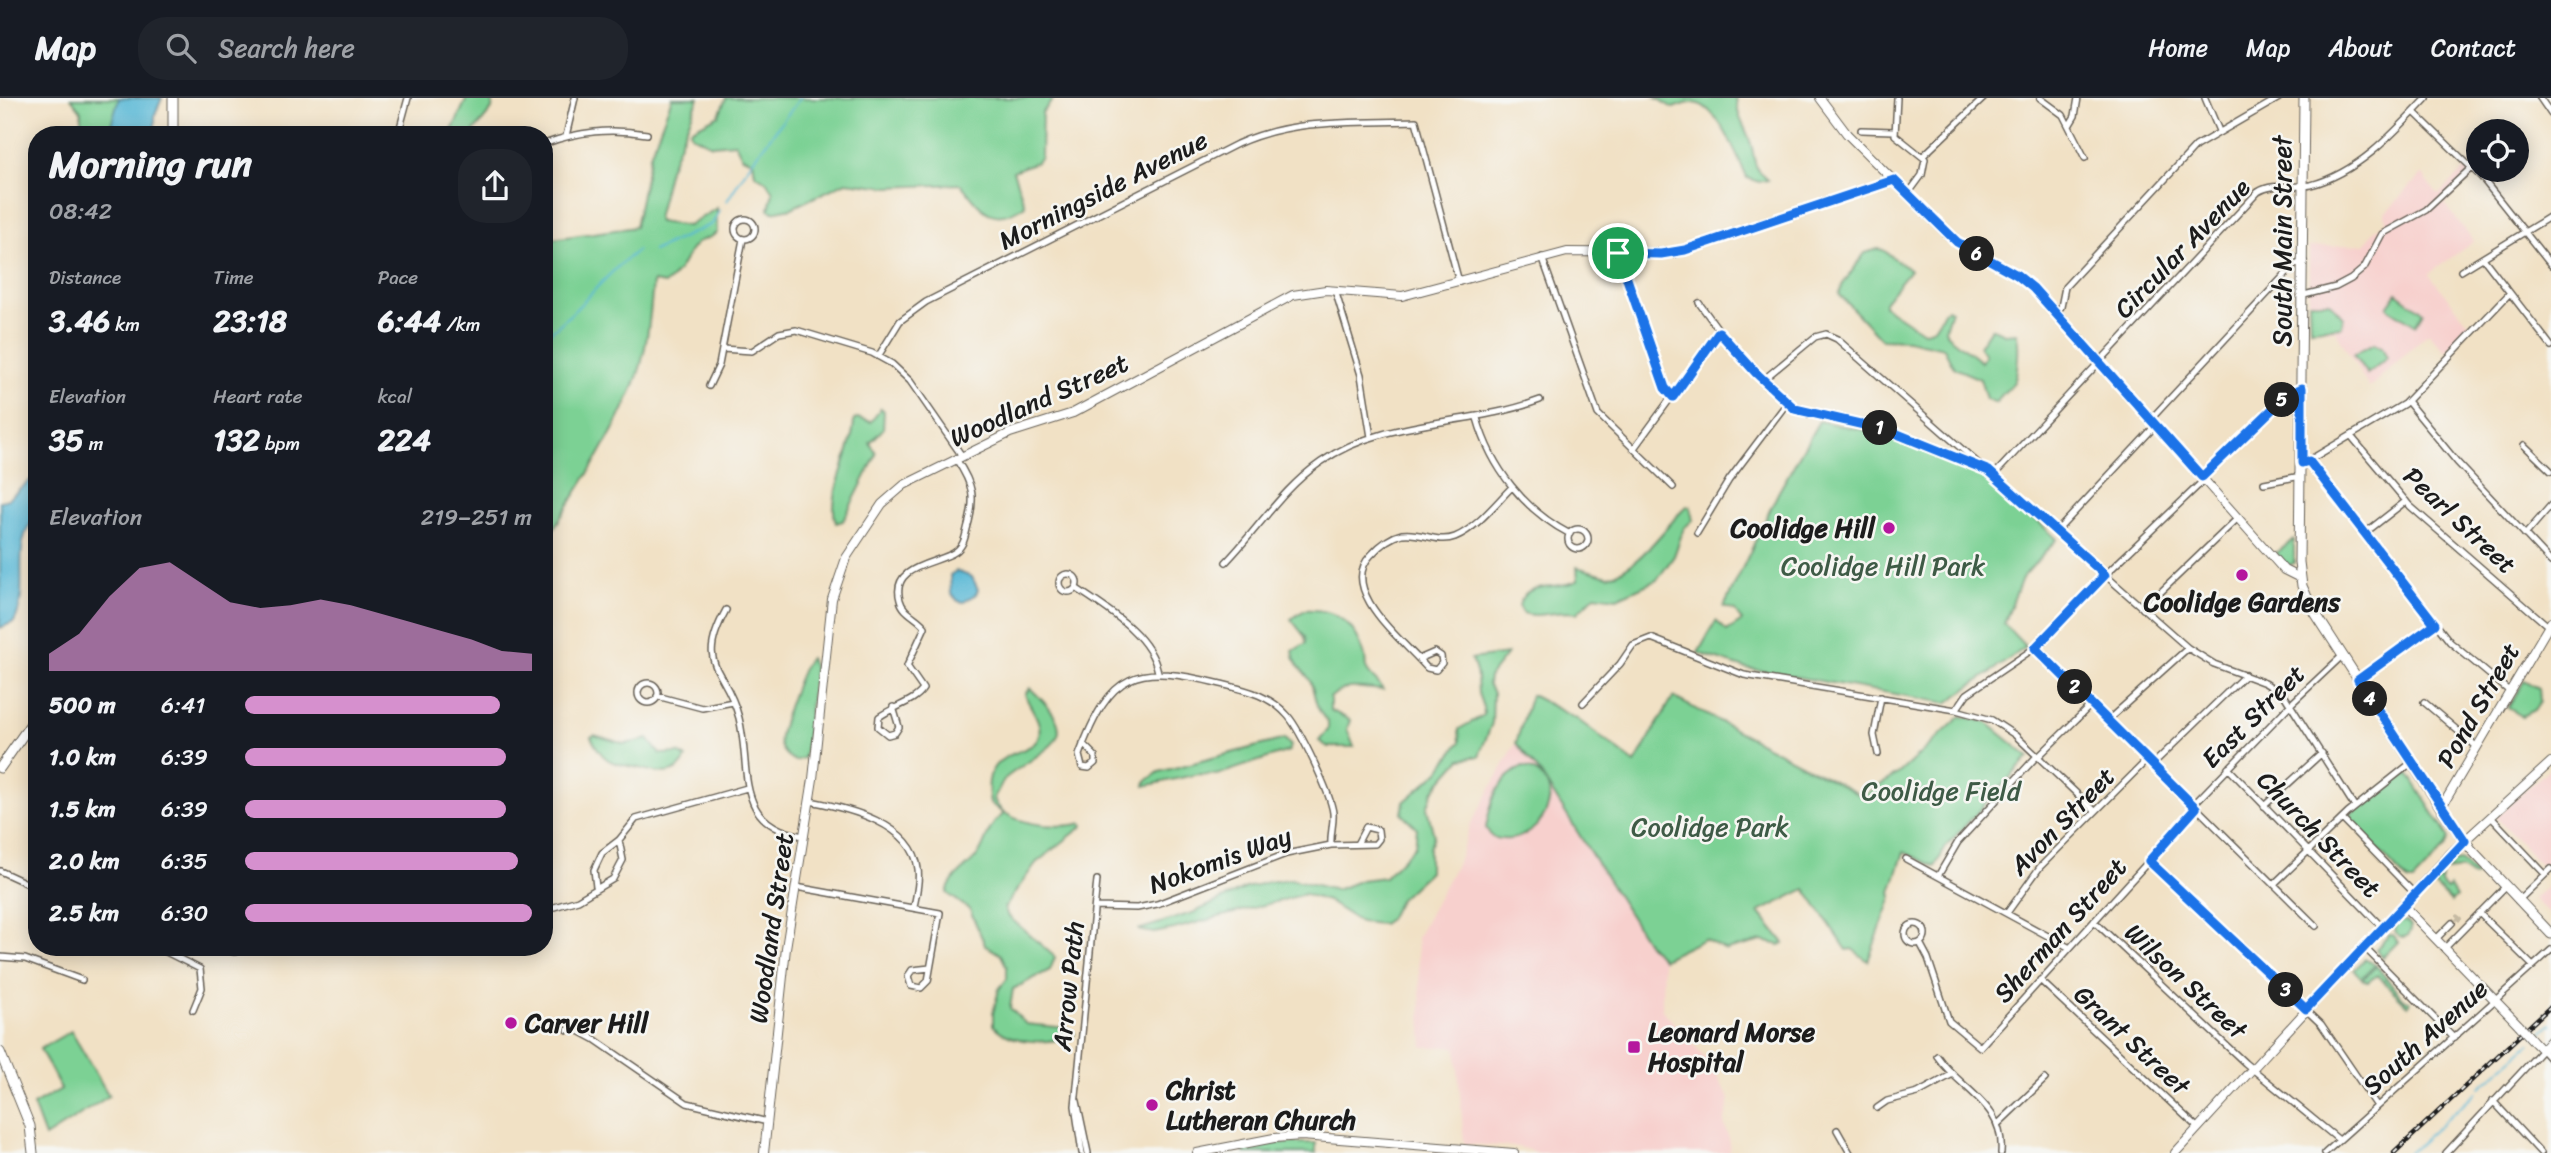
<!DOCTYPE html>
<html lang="en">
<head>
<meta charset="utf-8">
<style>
  body { margin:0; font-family:Sriracha,sans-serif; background:#20242c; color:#f1f3f6; height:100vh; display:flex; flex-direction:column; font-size:26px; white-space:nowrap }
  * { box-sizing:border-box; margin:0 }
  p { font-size:23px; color:#9ea1a6 }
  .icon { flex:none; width:38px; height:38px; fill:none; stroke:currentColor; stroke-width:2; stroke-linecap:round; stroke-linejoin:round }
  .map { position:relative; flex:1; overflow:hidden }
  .panel { position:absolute; left:28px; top:28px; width:525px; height:830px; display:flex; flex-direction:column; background:#171b24; border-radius:28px; box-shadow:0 4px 18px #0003 }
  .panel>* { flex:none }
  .tools { position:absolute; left:2466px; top:21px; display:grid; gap:14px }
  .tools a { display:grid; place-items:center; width:63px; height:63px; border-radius:50%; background:#171b24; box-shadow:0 4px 18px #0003; font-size:35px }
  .pin { position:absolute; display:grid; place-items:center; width:60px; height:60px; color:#fff; margin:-30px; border:4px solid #fff; border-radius:50%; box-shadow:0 2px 7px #0007 }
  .km { position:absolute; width:35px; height:35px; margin:-18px; border-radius:50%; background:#222; color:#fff; font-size:19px; line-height:35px; text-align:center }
  .round { display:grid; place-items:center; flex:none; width:74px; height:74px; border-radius:28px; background:#20242c }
  .overview { display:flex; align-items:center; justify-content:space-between; height:119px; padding:0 21px }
  h1 { font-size:38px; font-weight:800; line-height:52px }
  .figures { display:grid; grid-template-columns:repeat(3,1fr); gap:10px; height:119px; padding:7px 21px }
  .figures div { display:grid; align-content:center }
  .figures b { font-size:30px; font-weight:800 }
  .figures small { font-size:19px; font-weight:400 }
  .figures p { font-size:19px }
  .chart { height:196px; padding:14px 21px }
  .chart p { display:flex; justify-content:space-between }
  .chart svg { width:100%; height:126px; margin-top:7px; fill:#d690ce; opacity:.7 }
  ul { padding:0 21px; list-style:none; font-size:23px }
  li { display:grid; grid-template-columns:112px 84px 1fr; align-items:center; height:52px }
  li i { height:18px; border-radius:9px; background:#d690ce }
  header { display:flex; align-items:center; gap:42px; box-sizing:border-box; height:98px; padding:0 35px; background:#171b24; border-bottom:2px solid #363941 }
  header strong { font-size:33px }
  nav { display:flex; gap:38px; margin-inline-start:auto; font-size:24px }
  .search { width:490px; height:63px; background:#20242c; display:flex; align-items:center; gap:18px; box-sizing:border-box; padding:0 24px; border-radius:28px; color:#9ea1a6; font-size:26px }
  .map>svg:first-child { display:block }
  .built { fill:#f7d0cd }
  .green { fill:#7cd194; stroke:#4c7658; stroke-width:2 }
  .water { fill:#56b7d5; stroke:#396a78; stroke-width:2 }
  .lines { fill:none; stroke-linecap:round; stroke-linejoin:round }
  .stream { stroke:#56b7d5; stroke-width:2 }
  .street-tunnel { stroke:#c6baa3; stroke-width:5; stroke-dasharray:5 2.5; stroke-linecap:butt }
  .street-casing { stroke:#676157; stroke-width:8 }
  .secondary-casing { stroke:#676157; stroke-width:10 }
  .primary-casing { stroke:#676157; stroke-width:11 }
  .street { stroke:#fff; stroke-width:5 }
  .secondary { stroke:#fff; stroke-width:8 }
  .primary { stroke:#fff; stroke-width:9 }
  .rail-casing { stroke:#1c1c1c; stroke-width:4.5 }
  .rail { stroke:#f6f6f2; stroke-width:2; stroke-dasharray:5; stroke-linecap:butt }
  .secondary-bridge-casing { stroke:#676157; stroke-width:10; stroke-linecap:butt }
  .secondary-bridge { stroke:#fff; stroke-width:8 }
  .route-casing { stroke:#fff; stroke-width:14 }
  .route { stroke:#1a73e8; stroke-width:9 }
  .poi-dot { fill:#b5179e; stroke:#f6f6f2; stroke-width:2.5 }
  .labels { text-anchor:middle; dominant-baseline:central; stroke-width:5; stroke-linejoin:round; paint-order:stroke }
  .street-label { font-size:26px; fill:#1c1c1c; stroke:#f6f6f2 }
  .poi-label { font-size:26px; font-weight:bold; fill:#1c1c1c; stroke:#f6f6f2; text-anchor:start }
  .park-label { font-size:26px; fill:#3e5b46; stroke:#f6f6f2 }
</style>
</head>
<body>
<header>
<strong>Map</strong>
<div class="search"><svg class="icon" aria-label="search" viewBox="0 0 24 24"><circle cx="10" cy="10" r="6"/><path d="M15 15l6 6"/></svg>Search here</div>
<nav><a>Home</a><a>Map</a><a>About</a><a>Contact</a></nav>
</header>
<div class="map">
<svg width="2551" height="1055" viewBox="0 0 2551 1055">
  <rect width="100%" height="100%" fill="#f6f6f2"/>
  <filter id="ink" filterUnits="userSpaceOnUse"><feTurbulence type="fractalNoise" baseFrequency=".0143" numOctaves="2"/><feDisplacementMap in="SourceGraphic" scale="14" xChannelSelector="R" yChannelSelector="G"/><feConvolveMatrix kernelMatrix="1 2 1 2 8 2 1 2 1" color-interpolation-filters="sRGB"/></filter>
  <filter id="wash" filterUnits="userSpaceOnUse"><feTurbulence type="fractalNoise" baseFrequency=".00686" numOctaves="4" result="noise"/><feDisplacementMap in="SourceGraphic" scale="28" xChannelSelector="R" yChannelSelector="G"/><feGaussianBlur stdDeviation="1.57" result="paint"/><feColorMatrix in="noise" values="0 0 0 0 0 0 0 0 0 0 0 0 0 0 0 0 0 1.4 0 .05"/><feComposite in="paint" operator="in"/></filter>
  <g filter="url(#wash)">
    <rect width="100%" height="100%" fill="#f1e1c5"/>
    <path class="built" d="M2466,70L2473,77L2445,106L2474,143L2429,176L2471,228L2446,253L2428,235L2369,290L2335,232H2309V149L2365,146L2374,133L2386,125L2385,115L2422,76L2438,97Z
      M1516,645L1541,676L1648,845L1663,861L1662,912L1710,965L1730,1002L1724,1025L1730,1044L1729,1055H1538L1519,1049L1464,1046L1456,949H1423L1417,839L1459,761L1470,728Z
      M2551,669V766L2545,772L2496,719Z
      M2551,784V818L2534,801Z"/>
    <path class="green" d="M71,0H119L108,37H89L81,27V13Z
      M467,0H493L492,11L471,37H450Z
      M672,0H699L669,71L657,121L659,124L688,128L717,110V134C711,141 703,140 697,145C685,154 683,174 665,186L653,184C650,219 647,257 633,290C610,345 575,396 544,446V142L635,129L650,57Z
      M726,0H1053V2L1042,15L1041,59L1037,64L1013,73L1025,107C993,130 981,112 961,86L889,89L846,84L792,110L772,114L769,111L773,94L766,83L755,76L753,63L742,59L735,45L712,47L691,37L690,32L719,17Z
      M1656,0H1736C1738,23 1744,25 1750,43C1757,64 1750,66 1768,82L1759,84L1747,80C1738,60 1718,7 1694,5C1687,4 1679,8 1673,10Z
      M1878,151L1883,152L1910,172L1884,204V208L1923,234L1934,230L1947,210L1951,212L1945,231L1947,237L1981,264L1985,257L1979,248L1991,230L2004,236L2016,235C2020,243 2018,275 2014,284C2009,292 2001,294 1997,305L1986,301L1980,281L1954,270L1944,250L1908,242L1881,241L1839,196L1843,186L1865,155Z
      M2397,195L2423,214L2415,227L2387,209Z
      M2309,204H2330L2343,219L2342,229L2310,231Z
      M2374,245L2382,249L2387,260L2367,276L2353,256Z
      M881,310L884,313L883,331L870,345L876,355L875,360L843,423L836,425C826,397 854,352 854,322L858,320L871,324Z
      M1819,323L1894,338L1986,376L2057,441L2022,480L2004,526L2026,549L1947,605L1745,570L1698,555L1716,523L1727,533L1742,523L1735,513L1724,509L1778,395Z
      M1687,408H1690L1693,422L1684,430L1674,458L1657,482L1617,500L1595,497L1577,515C1559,511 1539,521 1523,515L1519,508C1524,480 1563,493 1578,482L1577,469L1608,478C1638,472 1665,428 1687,408Z
      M2294,442V465L2288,468L2276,455Z
      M1305,512C1337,510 1357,528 1365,559C1366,562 1365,566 1366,570C1369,579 1379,583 1383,592C1364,591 1346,584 1330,600V612L1350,622L1347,631L1354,649H1328L1319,643L1328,632V624C1311,608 1317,591 1307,578C1300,570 1294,565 1293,553L1306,545L1305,539L1291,521Z
      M1507,556L1489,579L1488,586L1493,595L1492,625L1479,658L1461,661L1433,693L1427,710L1434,738L1429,750V774L1399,802L1389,821L1382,826L1360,824L1327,803L1305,796L1174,831L1154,835L1138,832L1195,814L1246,790L1268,784L1291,781L1336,792L1361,782L1385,779L1415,748L1417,730L1402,716L1404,704L1439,673L1460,644L1459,631L1484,617C1484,608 1480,603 1478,595C1477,581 1478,574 1471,561Z
      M810,560L814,571L806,648L804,660L795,663C789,660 782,654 780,647C776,638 802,566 810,560Z
      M2524,583L2539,590L2540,603L2534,612L2522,618L2508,610Z
      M1030,590C1084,641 1054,644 1008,678C1002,682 998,693 994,700C1001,727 1059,732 1082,725L1083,728L1036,765L1004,810L1008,818L1055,859L1050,872L1013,891L1010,910L1026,926L1067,930L1075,936C1052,947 1011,947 993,927V915L999,891L1007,881V869L1001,857L985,847L970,812L947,795C950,779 969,769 978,757C988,742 987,727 1004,716L990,705C977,638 1047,667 1039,627C1037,616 1028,607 1025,596Z
      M1531,597L1577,621L1635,665L1673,599L1862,698L1899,675L1961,618L1986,624L2029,659L1947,747L1935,769L1904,754L1891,794L1892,799L1868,863L1852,851L1847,852L1805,791L1759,814L1784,845L1780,847L1762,843L1726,852L1704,841L1663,861L1648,846L1541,676L1516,645Z
      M594,637L625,646L648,641L660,656L679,655L686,660C676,681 656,675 639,670C628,667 617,668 607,661C600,656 595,647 591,639Z
      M1285,641L1291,648L1289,653L1217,677L1198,676L1145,688L1146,683L1159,674Z
      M1523,669C1577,682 1539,755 1492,739L1486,730C1490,705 1498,679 1523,669Z
      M2408,675L2449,740L2445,750L2413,784H2408L2350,721L2352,715Z
      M2461,763L2463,765L2477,778L2472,779L2461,771L2447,773L2454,764Z
      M2442,778L2441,786L2447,792L2450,789L2456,799L2451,804L2434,787Z
      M2395 831a8 8 0 1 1 16 0a8 8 0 1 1-16 0Z
      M2389,837H2392L2398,844L2383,859L2376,851Z
      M2365,861L2375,867L2362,880L2354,872Z
      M2376,868L2404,901L2410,903L2408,908L2377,877L2368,884L2363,881Z
      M71,933L109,998L45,1039L33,1007L61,991L40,951Z
      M1275,1045H1316V1055H1244L1243,1051Z"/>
    <path class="water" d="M119,0H162L155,17V37H108Z
      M37,377V418C8,445 32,492 14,524L0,530V403L8,401Z
      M956,473L972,479L978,491L976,496L964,504L958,503L951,495L950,477Z"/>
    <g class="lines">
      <path class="stream" d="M727,103L750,66L800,0
        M653,153L712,126L720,112
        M544,239C581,212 602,178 638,152
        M2536,940L2551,926
        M2480,989L2530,946
        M2409,1055L2476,994"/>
    </g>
  </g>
  <g filter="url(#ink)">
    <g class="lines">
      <path class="street-tunnel" d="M2452,825L2457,819L2462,823"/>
      <g class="street-casing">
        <path id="street" d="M1897,0L1895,37L1925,61L1922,77L1908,96
          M2040,0L2063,17L2085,60
          M2205,0L2219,33
          M2540,0L2551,16
          M2414,14L2482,80L2551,167
          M2069,28L2075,18L2078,0
          M1861,32L1893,33
          M398,37L408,0
          M566,38L575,0
          M544,46C579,33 610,30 647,36
          M1923,58L1984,0
          M735 131a10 10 0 1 1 20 0a10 10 0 1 1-20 0Z
          M1618,155L1665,290L1673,299
          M1542,159L1598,316L1673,389
          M2483,160L2551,248
          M2461,173L2551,118
          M1335,192L1361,277L1371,339
          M2304,197L2336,189L2351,181L2364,170L2382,136L2426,112L2472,69
          M1699,205L1732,250L1791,309L1806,315L1890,333L1985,371
          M2056,215L2061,209L2065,189L2196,48L2279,0
          M722,251L752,253L779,235L796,232L872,255L892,266L910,283L962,358
          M879,257L900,223L926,204L1237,46C1294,20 1356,25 1416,23L1459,184
          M1763,282L1815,239L1826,236L1837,241L2188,550L2214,566L2265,585L2284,597L2355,709
          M709,288L719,267L743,141
          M2407,303L2457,364L2551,464
          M1477,320C1491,370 1524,412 1570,436
          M2151,321L2293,168L2304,163
          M2351,338L2410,408L2548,528
          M2524,347L2551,373
          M1635,349L1719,234
          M2309,363L2450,544L2509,593
          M2306,364L2404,306L2509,196
          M1993,378L2258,94C2274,84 2293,91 2311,87C2359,74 2394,35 2427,0
          M2202,379L2286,297L2302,290
          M2264,385L2301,378
          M1568 441a10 10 0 1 1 20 0a10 10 0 1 1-20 0Z
          M2056,434L2156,327
          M1697,435L1729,382L1787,305
          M2365,435L2406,403
          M2525,437L2551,407
          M1226,464C1258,431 1283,390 1321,364C1386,319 1468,329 1540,302
          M1059 485a9 9 0 1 1 18 0a9 9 0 1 1-18 0Z
          M1076,490C1106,511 1150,535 1158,574
          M2143,511L2238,420
          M726,512C694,571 726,568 739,620C752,671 732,727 804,738
          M2035,550L2316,828
          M1419,561L1435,554L1441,558L1442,565L1436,572L1427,570C1404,543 1337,492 1371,457C1380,447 1389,439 1402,436C1421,433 1437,446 1455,439C1477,430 1496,405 1512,389
          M2359,582L2435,526
          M638 595a10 10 0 1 1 20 0a10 10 0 1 1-20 0Z
          M657,598L702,610L733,604
          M2424,604L2477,649
          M1583,605L1620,566L1633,547L1651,540L1744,577L1956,612L1992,622L2015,637L2095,713
          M893,609L899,629L895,635L888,637L878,629L879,619C892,609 915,604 923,591L907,568L925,529C918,519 903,515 900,502C890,467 937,466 955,454C963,449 965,440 967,431C976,400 974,388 956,361
          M1956,612L1967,596L2039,547L2105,477L2204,382
          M2108,622L2188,550
          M1083,646L1095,658V665L1089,670L1082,669L1079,657C1111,572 1135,565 1221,586C1246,592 1270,597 1288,618C1300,632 1331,696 1333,715C1334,725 1330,736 1331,747
          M1878,656L1874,637L1881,599
          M2038,659L2092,606
          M2153,666L2245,577
          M2228,670L2382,829
          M810,703C847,710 913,725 918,771C920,784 916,797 914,809
          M2193,707L2291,606L2342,558
          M2264,708L2322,655
          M2491,719L2545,776
          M2342,721L2414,795
          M1906,761L2070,850
          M2149,763L2321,926L2377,1008
          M0,773L37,790
          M1938,778L1958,744L2037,658
          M2274,786L2348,715L2411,665
          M596,789L594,772L602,755L619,742L636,721L747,690
          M796,789L940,815L928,883L921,890L911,888L908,878L912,872L930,870
          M2518,803L2551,771
          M1095,809L1137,810L1157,806L1286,756L1331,747L1375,746L1379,741L1378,732L1366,729L1357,746
          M544,812L578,802L613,781L623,762L619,742
          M2007,815L2040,769L2148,661
          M2479,815L2533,868
          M2094,823L2245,965L2339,1042
          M1905 836a10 10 0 1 1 20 0a10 10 0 1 1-20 0Z
          M2436,841L2452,825
          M1920,845L1928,860L1949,923L1980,949L2197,710
          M156,849L200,871L202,890L193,912
          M216,849L234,854L254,849
          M2364,849L2454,940
          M2445,850L2505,789
          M0,859L25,861L82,882
          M2040,882L2198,1030
          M568,932L579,933L594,941L687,1005L768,1024
          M1937,958C1961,993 2005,1006 2001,1055
          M1077,1003L1088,1055
          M2493,1003L2541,1055
          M1877,1010L1887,1003L1918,995L1951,977
          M1999,1025L2045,981
          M1837,1032L1850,1055
          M1082,1055L1075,1008L1097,782
          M2325,1055L2551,852
          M2446,1055L2542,952L2551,962"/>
      </g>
      <g class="secondary-casing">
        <path id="secondary" d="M1820,0L1847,36L1949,138L1972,154L2017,177L2033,189L2284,472L2300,480
          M2441,710L2551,524
          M2403,807L2519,927
          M2534,944L2542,952L2551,942
          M764,1055L786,850L813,681L832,501L846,460L882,406L904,387L1010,335L1073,315L1293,197L1326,192L1402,198L1567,154L1676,155L1894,82
          M1197,1055L1274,1040L1302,1038L1514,1055
          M2175,1055L2451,755L2551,664"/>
      </g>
      <g class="primary-casing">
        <path id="primary" d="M2304,0L2299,464L2302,488L2312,510L2441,710L2471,751L2551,836
          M173,37V0
          M0,670L37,617
          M0,954L30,1028L33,1055"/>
      </g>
      <use href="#street" class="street"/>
      <use href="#secondary" class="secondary"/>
      <use href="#primary" class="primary"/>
      <g class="rail-casing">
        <path id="rail" d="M2394,1055L2551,908"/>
      </g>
      <use href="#rail" class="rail"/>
      <g class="secondary-bridge-casing">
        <path id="secondary-bridge" d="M2519,927L2534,944"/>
      </g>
      <use href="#secondary-bridge" class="secondary-bridge"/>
    </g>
  </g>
  <g class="lines" filter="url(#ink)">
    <g class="route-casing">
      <path id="route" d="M1894,82L1957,144L2017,177L2033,190L2202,379L2286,298L2302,290V365L2309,363L2435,526L2358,582L2465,743L2306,911L2149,763L2196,710L2035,550L2105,477L1989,373L1890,333L1795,311L1756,275L1719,234L1673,299L1665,290L1618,155L1661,156L1685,152Z"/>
    </g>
    <use href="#route" class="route"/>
  </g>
  <g class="poi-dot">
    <circle cx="1889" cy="430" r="7"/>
    <circle cx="2242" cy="477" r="7"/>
    <circle cx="511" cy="925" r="7"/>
    <rect x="1627" y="942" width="14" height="14" rx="3.5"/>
    <circle cx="1152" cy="1007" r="7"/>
  </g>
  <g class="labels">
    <g class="street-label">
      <text transform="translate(1103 92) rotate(-27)">Morningside Avenue</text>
      <text transform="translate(2282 143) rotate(-90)">South Main Street</text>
      <text transform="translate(2182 150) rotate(-46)">Circular Avenue</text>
      <text transform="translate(1039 302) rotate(-24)">Woodland Street</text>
      <text transform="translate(2460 422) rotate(43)">Pearl Street</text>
      <text transform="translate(2478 607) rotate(-60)">Pond Street</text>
      <text transform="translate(2253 618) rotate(-45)">East Street</text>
      <text transform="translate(2062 723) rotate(-46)">Avon Street</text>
      <text transform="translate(2319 736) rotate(46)">Church Street</text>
      <text transform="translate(1220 762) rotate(-20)">Nokomis Way</text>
      <text transform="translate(771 830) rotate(-82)">Woodland Street</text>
      <text transform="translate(2060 832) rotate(-48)">Sherman Street</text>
      <text transform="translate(2186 883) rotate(43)">Wilson Street</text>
      <text transform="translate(1068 888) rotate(-84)">Arrow Path</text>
      <text transform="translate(2425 939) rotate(-42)">South Avenue</text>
      <text transform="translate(2132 942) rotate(43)">Grant Street</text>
    </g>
    <g class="poi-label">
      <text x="1875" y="430" text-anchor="end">Coolidge Hill</text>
      <text x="2242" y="504" text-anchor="middle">Coolidge Gardens</text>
      <text x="525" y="925">Carver Hill</text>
      <text x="1648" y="934">Leonard Morse<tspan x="1648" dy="30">Hospital</tspan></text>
      <text x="1166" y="992">Christ<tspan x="1166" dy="30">Lutheran Church</tspan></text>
    </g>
    <g class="park-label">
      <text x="1883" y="468">Coolidge Hill Park</text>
      <text x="1941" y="693">Coolidge Field</text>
      <text x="1710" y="729">Coolidge Park</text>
    </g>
  </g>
</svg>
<div class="tools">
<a><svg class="icon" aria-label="locate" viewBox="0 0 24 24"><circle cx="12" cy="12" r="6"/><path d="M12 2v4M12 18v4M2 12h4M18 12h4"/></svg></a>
</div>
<div class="pin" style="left:1618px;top:155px;background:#1e9e55"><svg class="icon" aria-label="arrive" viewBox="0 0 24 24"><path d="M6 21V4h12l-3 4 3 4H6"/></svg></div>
<b class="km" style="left:1880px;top:330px">1</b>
<b class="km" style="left:2075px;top:589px">2</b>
<b class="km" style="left:2286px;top:892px">3</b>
<b class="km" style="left:2370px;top:601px">4</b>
<b class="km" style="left:2282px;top:302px">5</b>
<b class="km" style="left:1977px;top:156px">6</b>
<section class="panel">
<div class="overview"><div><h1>Morning run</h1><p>08:42</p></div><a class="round"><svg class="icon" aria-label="share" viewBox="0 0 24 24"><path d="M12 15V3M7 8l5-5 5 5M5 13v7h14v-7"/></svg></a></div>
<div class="figures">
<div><p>Distance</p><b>3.46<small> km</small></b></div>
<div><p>Time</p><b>23:18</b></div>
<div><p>Pace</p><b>6:44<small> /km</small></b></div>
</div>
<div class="figures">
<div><p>Elevation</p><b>35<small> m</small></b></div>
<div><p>Heart rate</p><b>132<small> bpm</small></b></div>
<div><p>kcal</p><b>224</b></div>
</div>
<div class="chart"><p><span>Elevation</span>219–251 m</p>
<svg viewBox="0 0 160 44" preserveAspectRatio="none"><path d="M0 44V38L10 31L20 18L30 8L40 6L50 13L60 20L70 22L80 21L90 19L100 21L110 24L120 27L130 30L140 33L150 37L160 38V44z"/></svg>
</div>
<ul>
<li><b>500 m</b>6:41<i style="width:89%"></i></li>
<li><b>1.0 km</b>6:39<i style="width:91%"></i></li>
<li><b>1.5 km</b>6:39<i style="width:91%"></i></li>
<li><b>2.0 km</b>6:35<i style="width:95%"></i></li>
<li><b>2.5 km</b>6:30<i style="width:100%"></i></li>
</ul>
</section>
</div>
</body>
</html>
